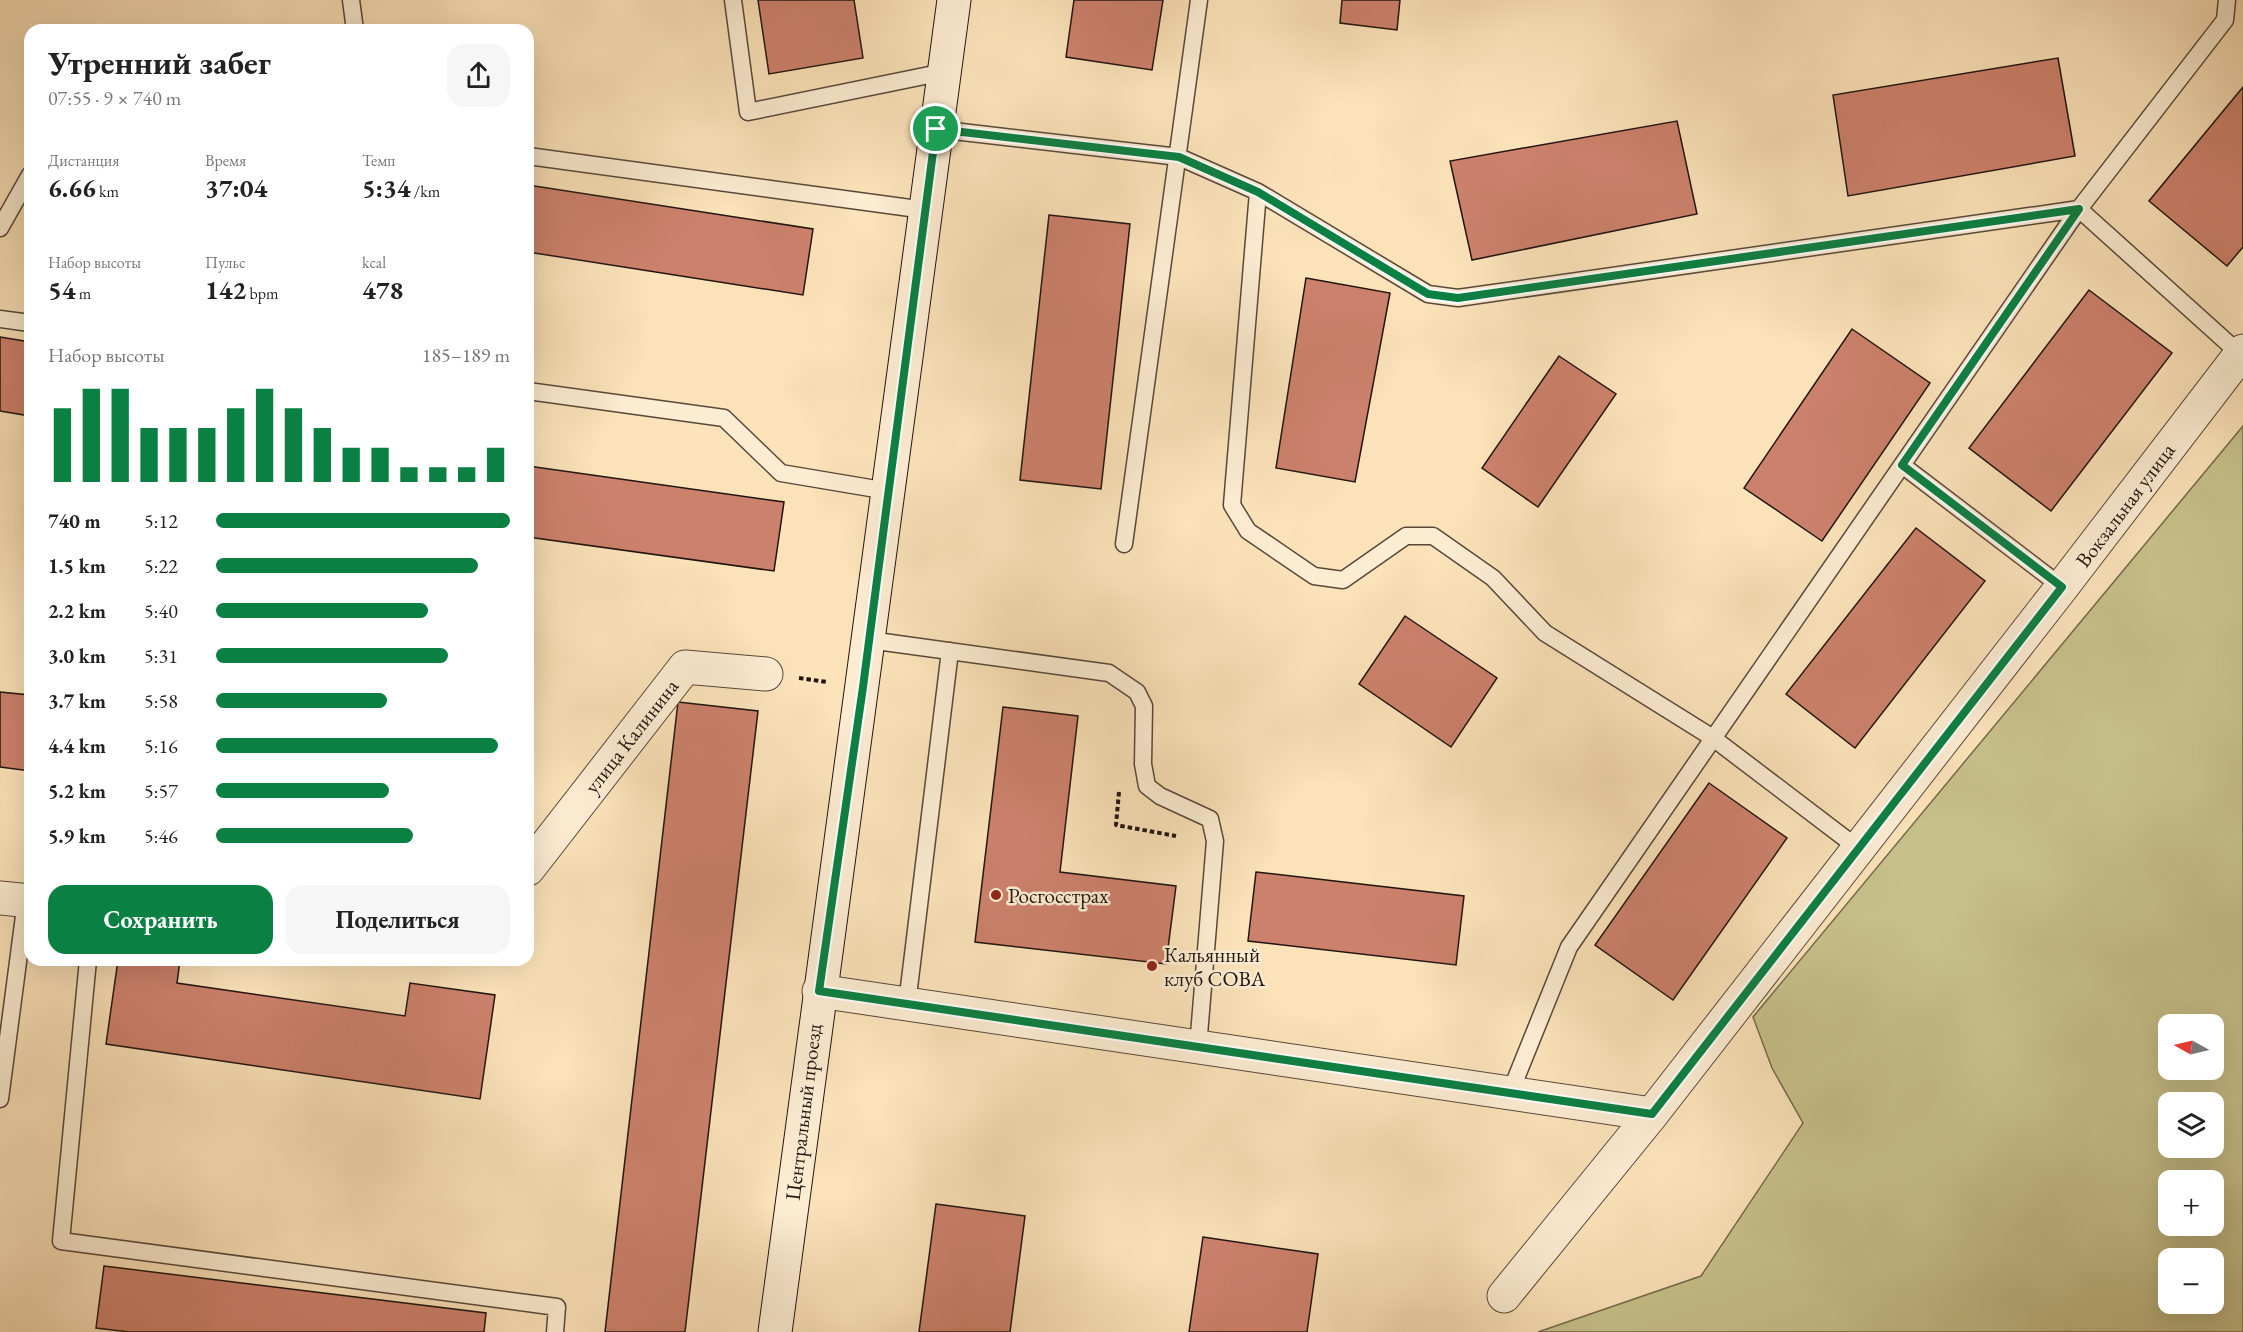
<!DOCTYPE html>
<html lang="ru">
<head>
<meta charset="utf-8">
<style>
  body { margin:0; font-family:"EB Garamond",serif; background:#f6f6f6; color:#222; height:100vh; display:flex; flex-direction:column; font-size:22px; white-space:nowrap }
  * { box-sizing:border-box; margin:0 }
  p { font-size:20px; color:#767676 }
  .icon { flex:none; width:33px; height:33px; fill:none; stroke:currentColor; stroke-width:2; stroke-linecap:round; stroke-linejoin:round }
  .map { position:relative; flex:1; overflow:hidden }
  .details { position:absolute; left:24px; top:24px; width:510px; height:942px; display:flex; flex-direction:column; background:#fff; border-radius:18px; box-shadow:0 6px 24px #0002 }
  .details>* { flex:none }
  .needle { width:39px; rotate:278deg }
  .tools { position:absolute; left:2158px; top:1014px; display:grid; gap:12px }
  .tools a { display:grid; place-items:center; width:66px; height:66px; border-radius:12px; background:#fff; box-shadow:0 6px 24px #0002; font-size:30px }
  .pin { position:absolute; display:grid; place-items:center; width:51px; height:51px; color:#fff; margin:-26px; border:3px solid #fff; border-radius:50%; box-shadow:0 2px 6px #0007 }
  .round { display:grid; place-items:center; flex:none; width:63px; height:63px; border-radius:18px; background:#f6f6f6 }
  .head { display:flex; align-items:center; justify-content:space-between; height:102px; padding:0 24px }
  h1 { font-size:33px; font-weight:700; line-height:45px }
  .figures { display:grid; grid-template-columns:repeat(3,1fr); gap:9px; height:102px; padding:6px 24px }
  .figures div { display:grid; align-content:center }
  .figures b { font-size:26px; font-weight:700 }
  .figures small { font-size:16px; font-weight:400 }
  .figures p { font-size:16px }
  .chart { height:168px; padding:12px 24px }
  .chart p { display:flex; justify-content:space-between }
  .chart svg { width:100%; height:108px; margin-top:6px; stroke:#0b8043; stroke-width:6 }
  .action { display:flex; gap:12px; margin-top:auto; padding:12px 24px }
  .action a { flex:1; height:69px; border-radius:18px; background:#0b8043; color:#fff; font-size:24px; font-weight:700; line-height:69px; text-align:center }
  .action a+a { background:#f6f6f6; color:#222 }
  ul { padding:0 24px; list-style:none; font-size:20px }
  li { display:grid; grid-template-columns:96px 72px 1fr; align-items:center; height:45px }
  li i { height:15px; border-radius:8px; background:#0b8043 }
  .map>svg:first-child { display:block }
  .green { fill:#c7c08a; stroke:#746a4d; stroke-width:1.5; fill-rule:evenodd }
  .building { fill:#cc816c; stroke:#211510; stroke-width:1.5 }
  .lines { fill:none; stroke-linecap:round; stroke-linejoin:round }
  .service-casing { stroke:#58483a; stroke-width:19 }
  .minor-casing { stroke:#58483a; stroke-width:35 }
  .secondary-casing { stroke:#211510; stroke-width:35 }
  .path { stroke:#211510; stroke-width:4; stroke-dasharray:4.5 3; stroke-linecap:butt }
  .service { stroke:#fcecd2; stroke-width:16 }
  .minor { stroke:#fcecd2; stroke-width:33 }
  .secondary { stroke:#fcecd2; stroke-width:33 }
  .route-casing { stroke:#fff; stroke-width:12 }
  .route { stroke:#0b8043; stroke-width:8 }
  .poi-dot { fill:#8f2418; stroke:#fcecd2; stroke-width:2 }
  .labels { text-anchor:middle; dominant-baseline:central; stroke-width:5; stroke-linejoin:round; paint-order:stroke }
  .street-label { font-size:21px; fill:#211510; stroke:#fcecd2 }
  .poi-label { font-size:21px; fill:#211510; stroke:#fcecd2; text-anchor:start }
</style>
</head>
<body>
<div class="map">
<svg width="2243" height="1332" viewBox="0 0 2243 1332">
  <rect width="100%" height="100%" fill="#fbe2b9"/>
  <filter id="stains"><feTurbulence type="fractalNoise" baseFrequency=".00333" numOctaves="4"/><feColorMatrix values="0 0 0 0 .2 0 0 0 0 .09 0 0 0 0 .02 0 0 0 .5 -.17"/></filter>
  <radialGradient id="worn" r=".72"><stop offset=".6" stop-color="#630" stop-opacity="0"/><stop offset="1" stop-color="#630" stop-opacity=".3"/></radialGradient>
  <path class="green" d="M2243,426V1332H1538L1701,1276L1803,1123L1772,1068L1753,1017ZM2169,1024H2214V1070H2169ZM2169,1102H2214V1148H2169ZM2169,1180H2214V1226H2169ZM2169,1258H2214V1304H2169Z"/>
  <path class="building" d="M758,0H854L863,58L769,74Z
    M1074,0H1163L1152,70L1066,57Z
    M1342,0H1400L1397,30L1340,23Z
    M2058,58L2075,156L1848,196L1833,95Z
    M2243,87V247L2227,266L2149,201Z
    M1677,121L1697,214L1472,260L1450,161Z
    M528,185L813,229L803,295L528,252Z
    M1049,215L1130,224L1101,489L1020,480Z
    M1306,278L1390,293L1355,482L1276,468Z
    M2089,290L2172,353L2051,511L1969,448Z
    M1852,329L1930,383L1822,541L1744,488Z
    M0,337L30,342V416L0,411Z
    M1559,356L1616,394L1538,507L1482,468Z
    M528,466L784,502L774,571L528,537Z
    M1916,528L1985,581L1855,748L1786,694Z
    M1405,616L1497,678L1451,747L1359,684Z
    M0,692L30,695V771L0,767Z
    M678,702L758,711L685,1332H605Z
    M1003,707L1078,716L1060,872L1176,886L1166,964L975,942Z
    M1709,783L1787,838L1673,1000L1595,945Z
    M1256,872L1464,896L1456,965L1248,941Z
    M118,960H180L177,983L405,1016L410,983L495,995L480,1099L106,1044Z
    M936,1204L1025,1216L1010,1332H919Z
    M1203,1237L1318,1254L1307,1332H1189Z
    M104,1266L486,1313L484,1332H129L96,1328Z"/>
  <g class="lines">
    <g class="service-casing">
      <path id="service" d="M351,0L355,30
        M733,0L748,112L944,72
        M936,129L1179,157L1258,192L1232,505L1248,531L1314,576L1343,580L1406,536H1433L1493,578L1545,633L1713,738L1859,849
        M528,156L925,210
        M1258,192L1428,294L1458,298L2079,209L2240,354
        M0,228L30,175
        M0,319L30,323
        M528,391L724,418L781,473L888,491
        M1902,465L2062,587
        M1124,544L1199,0
        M869,640L1109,673L1137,692L1144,706L1143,764L1147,786L1160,796L1210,819L1215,841L1198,1047
        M88,960L61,1241L557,1307L555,1332
        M907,1004L950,651
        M1510,1093L1569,947L2079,209L2225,20L2227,0
        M0,1099L26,901"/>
    </g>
    <g class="minor-casing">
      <path id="minor" d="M528,869L685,667L766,674
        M0,898L30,901
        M819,991L1652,1114
        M1504,1296L1652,1114L2062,587L2243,351"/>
    </g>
    <g class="secondary-casing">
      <path id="secondary" d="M775,1332L954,0"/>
    </g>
    <path class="path" d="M799,678L827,682
      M1119,792L1116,825L1176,836"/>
    <use href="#service" class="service"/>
    <use href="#minor" class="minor"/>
    <use href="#secondary" class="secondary"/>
  </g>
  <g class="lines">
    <g class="route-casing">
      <path id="route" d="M936,129L1179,157L1258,192L1428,294L1458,298L2079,209L1902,465L2062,587L1652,1114L819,991L863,687Z"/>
    </g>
    <use href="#route" class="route"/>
  </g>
  <g class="poi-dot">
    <circle cx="996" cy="895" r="6"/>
    <circle cx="1152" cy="966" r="6"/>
  </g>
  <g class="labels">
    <g class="street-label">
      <text transform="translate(2125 505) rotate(-53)">Вокзальная улица</text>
      <text transform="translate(631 736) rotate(-52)">улица Калинина</text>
      <text transform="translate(803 1112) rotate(-83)">Центральный проезд</text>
    </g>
    <g class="poi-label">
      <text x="1008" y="895">Росгосстрах</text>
      <text x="1164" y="954">Кальянный<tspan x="1164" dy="24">клуб СОВА</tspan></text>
    </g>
  </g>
  <rect width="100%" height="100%" filter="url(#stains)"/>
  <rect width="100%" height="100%" fill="url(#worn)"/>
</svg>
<div class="tools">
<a><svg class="needle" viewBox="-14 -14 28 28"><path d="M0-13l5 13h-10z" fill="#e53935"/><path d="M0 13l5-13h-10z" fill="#767676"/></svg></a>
<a><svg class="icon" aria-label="layers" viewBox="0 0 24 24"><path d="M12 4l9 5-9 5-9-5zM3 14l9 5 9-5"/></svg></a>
<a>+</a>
<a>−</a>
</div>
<div class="pin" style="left:936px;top:129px;background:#1e9e55"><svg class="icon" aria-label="arrive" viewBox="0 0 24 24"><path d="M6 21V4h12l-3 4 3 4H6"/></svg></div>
<section class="details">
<div class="head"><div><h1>Утренний забег</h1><p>07:55 · 9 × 740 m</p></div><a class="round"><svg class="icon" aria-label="share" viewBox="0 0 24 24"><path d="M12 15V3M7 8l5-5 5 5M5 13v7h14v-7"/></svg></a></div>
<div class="figures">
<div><p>Дистанция</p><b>6.66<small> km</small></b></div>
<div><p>Время</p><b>37:04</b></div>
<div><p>Темп</p><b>5:34<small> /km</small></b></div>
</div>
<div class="figures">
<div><p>Набор высоты</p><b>54<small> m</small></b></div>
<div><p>Пульс</p><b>142<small> bpm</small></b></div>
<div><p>kcal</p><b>478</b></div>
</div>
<div class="chart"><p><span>Набор высоты</span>185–189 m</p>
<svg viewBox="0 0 160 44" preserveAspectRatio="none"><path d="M5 44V14M15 44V6M25 44V6M35 44V22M45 44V22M55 44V22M65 44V14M75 44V6M85 44V14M95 44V22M105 44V30M115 44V30M125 44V38M135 44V38M145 44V38M155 44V30"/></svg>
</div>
<ul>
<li><b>740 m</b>5:12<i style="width:100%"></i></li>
<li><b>1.5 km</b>5:22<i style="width:89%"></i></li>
<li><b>2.2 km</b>5:40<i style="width:72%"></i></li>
<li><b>3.0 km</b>5:31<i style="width:79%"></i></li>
<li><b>3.7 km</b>5:58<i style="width:58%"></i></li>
<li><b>4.4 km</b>5:16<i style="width:96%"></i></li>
<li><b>5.2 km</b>5:57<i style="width:59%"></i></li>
<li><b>5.9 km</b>5:46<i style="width:67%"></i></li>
</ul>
<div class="action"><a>Сохранить</a><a>Поделиться</a></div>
</section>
</div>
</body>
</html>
